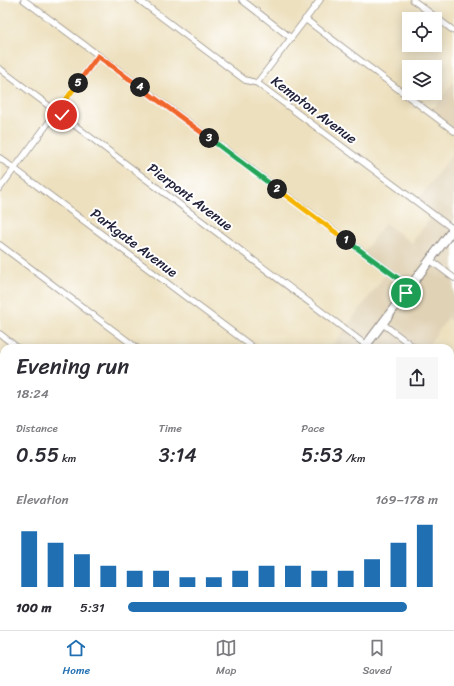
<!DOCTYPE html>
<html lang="en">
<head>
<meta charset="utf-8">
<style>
  body { margin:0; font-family:Sriracha,sans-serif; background:#f7f7f7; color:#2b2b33; height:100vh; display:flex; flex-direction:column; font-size:15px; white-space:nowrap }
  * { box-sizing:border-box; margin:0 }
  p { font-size:13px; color:#7c7c81 }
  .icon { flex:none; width:22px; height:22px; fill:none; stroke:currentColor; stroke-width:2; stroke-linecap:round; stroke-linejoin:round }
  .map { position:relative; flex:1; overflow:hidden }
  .drawer { position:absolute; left:0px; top:344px; width:454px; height:286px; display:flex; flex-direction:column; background:#fff; border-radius:12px 12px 0 0; box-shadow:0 2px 10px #0003 }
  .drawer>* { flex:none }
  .tools { position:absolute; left:402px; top:12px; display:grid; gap:8px }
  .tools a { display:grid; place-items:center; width:40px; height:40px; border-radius:0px; background:#fff; box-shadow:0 2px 10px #0003; font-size:20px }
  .pin { position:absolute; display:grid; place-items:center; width:34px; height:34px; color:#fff; margin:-17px; border:2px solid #fff; border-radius:50%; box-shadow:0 1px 4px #0007 }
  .km { position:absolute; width:20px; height:20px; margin:-10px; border-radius:50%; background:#222; color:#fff; font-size:11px; line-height:20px; text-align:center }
  .round { display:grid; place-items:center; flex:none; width:42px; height:42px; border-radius:0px; background:#f7f7f7 }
  .head { display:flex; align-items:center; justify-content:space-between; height:68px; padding:0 16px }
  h1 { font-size:22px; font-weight:600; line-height:30px }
  .figures { display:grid; grid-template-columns:repeat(3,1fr); gap:6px; height:68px; padding:4px 16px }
  .figures div { display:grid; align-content:center }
  .figures b { font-size:20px; font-weight:600 }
  .figures small { font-size:11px; font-weight:400 }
  .figures p { font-size:11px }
  .chart { height:112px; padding:8px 16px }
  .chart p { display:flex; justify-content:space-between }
  .chart svg { width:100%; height:72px; margin-top:4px; stroke:#1f6fb2; stroke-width:6 }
  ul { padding:0 16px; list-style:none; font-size:13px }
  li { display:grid; grid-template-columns:64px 48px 1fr; align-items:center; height:30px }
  li i { height:10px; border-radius:5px; background:#1f6fb2 }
  .dock { display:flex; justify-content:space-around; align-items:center; height:56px; border-top:1px solid #e1e1e2; background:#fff; font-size:11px; color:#7c7c81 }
  .dock a { display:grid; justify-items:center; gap:2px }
  .dock .on { color:#1f6fb2 }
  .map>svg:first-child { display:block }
  .built { fill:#e0d2b5 }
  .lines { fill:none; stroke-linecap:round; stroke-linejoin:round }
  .minor-casing { stroke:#88817c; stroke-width:7 }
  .secondary-casing { stroke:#88817c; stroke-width:10 }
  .minor { stroke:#fff; stroke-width:5.5 }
  .secondary { stroke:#fff; stroke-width:8 }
  .split-1-casing { stroke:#fff; stroke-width:8 }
  .split-2-casing { stroke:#fff; stroke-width:8 }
  .split-3-casing { stroke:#fff; stroke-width:8 }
  .split-4-casing { stroke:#fff; stroke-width:8 }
  .split-5-casing { stroke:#fff; stroke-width:8 }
  .split-6-casing { stroke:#fff; stroke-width:8 }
  .split-1 { stroke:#22a559; stroke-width:5 }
  .split-2 { stroke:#f5b400; stroke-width:5 }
  .split-3 { stroke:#22a559; stroke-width:5 }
  .split-4 { stroke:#f0652b; stroke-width:5 }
  .split-5 { stroke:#f0652b; stroke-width:5 }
  .split-6 { stroke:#f5b400; stroke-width:5 }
  .labels { text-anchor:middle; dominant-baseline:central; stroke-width:4; stroke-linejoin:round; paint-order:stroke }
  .street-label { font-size:14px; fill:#22223b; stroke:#fff }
</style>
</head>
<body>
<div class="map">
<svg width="454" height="630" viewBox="0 0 454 630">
  <rect width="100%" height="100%" fill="#fff"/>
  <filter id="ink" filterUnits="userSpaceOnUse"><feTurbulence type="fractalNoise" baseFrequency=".025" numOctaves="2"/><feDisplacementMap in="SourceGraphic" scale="8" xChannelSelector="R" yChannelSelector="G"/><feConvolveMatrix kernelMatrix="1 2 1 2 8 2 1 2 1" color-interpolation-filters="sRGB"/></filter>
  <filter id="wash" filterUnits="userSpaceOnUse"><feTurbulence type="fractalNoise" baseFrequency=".012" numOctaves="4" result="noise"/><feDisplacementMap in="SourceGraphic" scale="16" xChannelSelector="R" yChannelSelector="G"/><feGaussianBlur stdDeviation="0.9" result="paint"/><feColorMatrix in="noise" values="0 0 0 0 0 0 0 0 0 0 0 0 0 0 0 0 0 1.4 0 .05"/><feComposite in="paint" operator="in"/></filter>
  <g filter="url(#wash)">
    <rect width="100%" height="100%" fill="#ede0be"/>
    <path class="built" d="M454,81V131L430,113Z
      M454,152V323L448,318L426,348H331L388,271L363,253L385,223L412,243L433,214L416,202Z
      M109,626H192L189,630H106Z"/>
  </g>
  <g filter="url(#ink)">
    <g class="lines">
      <g class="minor-casing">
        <path id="minor" d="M24,0L410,287
          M139,0L245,80L257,83L453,229
          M242,0L291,38
          M413,0L454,31
          M305,19L454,131
          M0,69L366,345
          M257,83L320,0
          M0,158L254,348
          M0,188L98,56
          M0,245L137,348
          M430,260L454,278
          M383,324L415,348
          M0,334L18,348
          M450,374L454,377
          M0,414L4,417
          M450,473L454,476
          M0,498L4,501
          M0,554L4,549
          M450,566L454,569
          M0,593L4,596
          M45,626L50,630
          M226,626L232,630
          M376,626L381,630"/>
      </g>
      <g class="secondary-casing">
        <path id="secondary" d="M364,348L454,228
          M155,630L158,626"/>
      </g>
      <use href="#minor" class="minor"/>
      <use href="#secondary" class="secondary"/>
    </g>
  </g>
  <g class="lines" filter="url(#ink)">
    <g class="split-1-casing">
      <path id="split-1" d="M346,240L410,287L406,293"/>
    </g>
    <g class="split-2-casing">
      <path id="split-2" d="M277,189L346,240"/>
    </g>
    <g class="split-3-casing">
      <path id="split-3" d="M209,138L277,189"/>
    </g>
    <g class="split-4-casing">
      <path id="split-4" d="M140,87L209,138"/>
    </g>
    <g class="split-5-casing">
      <path id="split-5" d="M78,83L98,56L140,87"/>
    </g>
    <g class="split-6-casing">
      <path id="split-6" d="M62,115L57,112L78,83"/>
    </g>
    <use href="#split-1" class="split-1"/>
    <use href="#split-2" class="split-2"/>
    <use href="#split-3" class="split-3"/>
    <use href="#split-4" class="split-4"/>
    <use href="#split-5" class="split-5"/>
    <use href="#split-6" class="split-6"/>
  </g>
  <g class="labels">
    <g class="street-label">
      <text transform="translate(314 110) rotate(37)">Kempton Avenue</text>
      <text transform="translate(190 197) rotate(37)">Pierpont Avenue</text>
      <text transform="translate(134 243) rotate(37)">Parkgate Avenue</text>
    </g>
  </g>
</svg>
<div class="tools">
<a><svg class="icon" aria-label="locate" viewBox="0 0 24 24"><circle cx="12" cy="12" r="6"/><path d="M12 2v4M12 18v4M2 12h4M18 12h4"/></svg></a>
<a><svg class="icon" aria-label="layers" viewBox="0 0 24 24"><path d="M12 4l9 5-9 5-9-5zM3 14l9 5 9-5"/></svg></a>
</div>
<div class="pin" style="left:406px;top:293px;background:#1e9e55"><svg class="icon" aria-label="arrive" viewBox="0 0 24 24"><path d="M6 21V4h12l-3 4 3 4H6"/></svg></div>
<div class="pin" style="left:62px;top:115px;background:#d93025"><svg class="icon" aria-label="check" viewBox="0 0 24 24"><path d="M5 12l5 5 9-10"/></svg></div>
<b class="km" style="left:346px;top:240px">1</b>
<b class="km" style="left:277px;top:189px">2</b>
<b class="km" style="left:209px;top:138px">3</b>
<b class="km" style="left:140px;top:87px">4</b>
<b class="km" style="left:78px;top:83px">5</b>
<section class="drawer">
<div class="head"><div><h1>Evening run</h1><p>18:24</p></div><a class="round"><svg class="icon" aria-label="share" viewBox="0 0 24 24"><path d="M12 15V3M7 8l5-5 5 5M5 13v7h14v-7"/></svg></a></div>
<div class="figures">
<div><p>Distance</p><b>0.55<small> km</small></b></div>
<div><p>Time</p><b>3:14</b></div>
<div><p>Pace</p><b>5:53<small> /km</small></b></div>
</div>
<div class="chart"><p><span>Elevation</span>169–178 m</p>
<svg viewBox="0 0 160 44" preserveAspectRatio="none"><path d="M5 44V10M15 44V17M25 44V24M35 44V31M45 44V34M55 44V34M65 44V38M75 44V38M85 44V34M95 44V31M105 44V31M115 44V34M125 44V34M135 44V27M145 44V17M155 44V6"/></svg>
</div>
<ul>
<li><b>100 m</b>5:31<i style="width:90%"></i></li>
</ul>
</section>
</div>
<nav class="dock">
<a class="on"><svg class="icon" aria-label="home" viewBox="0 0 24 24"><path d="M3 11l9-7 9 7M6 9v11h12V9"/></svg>Home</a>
<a><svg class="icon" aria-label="map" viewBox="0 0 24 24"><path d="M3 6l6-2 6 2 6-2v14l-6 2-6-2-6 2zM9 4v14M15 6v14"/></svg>Map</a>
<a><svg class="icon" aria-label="saved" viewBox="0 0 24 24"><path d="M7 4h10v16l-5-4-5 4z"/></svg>Saved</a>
</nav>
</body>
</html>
